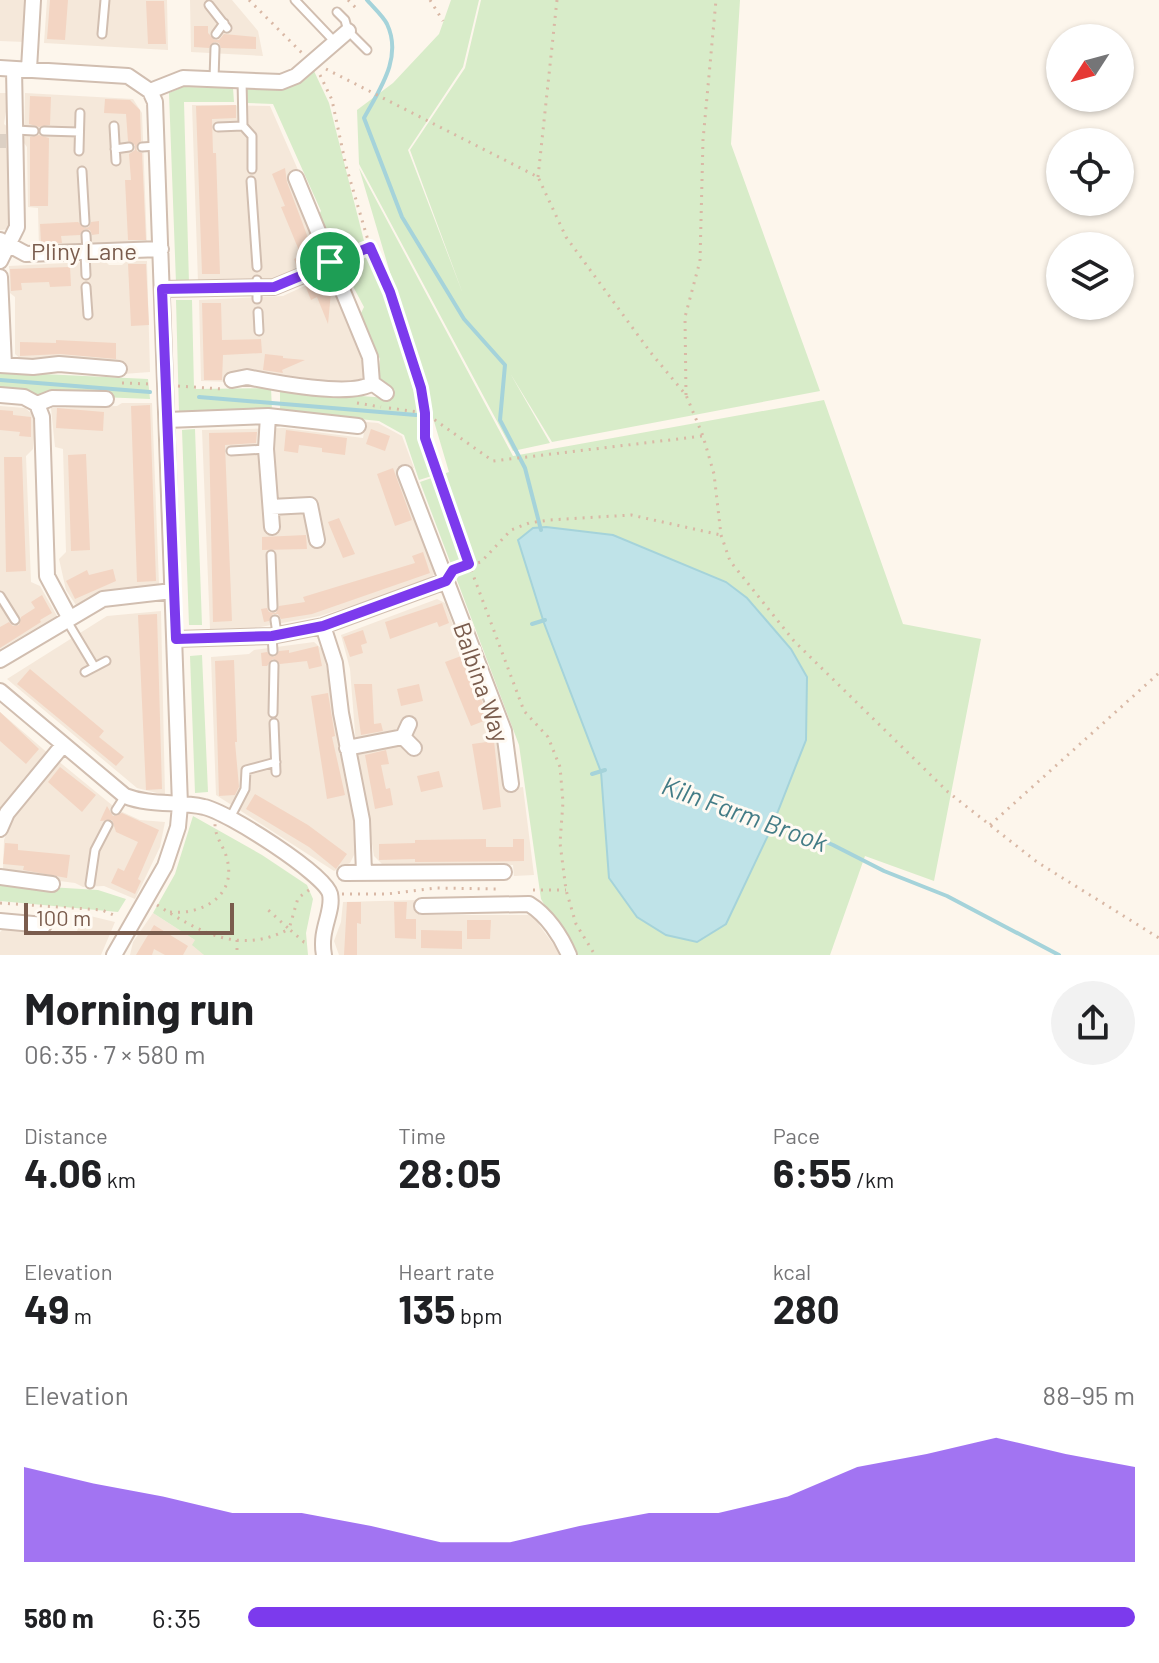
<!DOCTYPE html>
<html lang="en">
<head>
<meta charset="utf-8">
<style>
  body { margin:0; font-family:Barlow,sans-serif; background:#f2f2f2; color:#202124; height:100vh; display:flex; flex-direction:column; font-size:30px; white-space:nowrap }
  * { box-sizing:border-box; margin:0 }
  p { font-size:26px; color:#757577 }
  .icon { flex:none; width:44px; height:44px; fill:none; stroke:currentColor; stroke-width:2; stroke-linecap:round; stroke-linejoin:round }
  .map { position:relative; height:955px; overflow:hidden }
  .side { display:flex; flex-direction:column; background:#fff; flex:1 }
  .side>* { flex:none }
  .needle { width:52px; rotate:234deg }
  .fabs { position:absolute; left:1046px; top:24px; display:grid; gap:16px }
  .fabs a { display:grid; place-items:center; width:88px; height:88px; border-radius:50%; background:#fff; box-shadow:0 2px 6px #0004; font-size:40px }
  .scale { position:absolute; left:24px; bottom:20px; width:210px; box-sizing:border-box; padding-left:8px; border:4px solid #7a5c4d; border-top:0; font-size:22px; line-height:28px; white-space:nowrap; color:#7a5c4d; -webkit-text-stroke:6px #fffaf3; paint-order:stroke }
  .pin { position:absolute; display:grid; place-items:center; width:68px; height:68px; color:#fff; margin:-34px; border:4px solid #fff; border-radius:50%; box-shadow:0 2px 8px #0007 }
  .round { display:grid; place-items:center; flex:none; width:84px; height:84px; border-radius:42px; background:#f2f2f2 }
  .summary { display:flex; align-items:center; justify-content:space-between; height:136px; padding:0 24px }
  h1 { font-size:44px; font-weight:700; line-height:60px }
  .stats { display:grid; grid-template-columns:repeat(3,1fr); gap:12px; height:136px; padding:8px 24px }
  .stats div { display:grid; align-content:center }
  .stats b { font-size:40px; font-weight:700 }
  .stats small { font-size:22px; font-weight:400 }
  .stats p { font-size:22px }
  .chart { height:224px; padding:16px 24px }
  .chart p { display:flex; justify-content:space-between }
  .chart svg { width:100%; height:144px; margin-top:8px; fill:#7c3aed; opacity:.7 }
  ul { padding:0 24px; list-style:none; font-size:26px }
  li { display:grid; grid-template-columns:128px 96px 1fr; align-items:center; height:60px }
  li i { height:20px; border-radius:10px; background:#7c3aed }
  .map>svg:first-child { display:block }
  .residential { fill:#f5e8da }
  .green { fill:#d8ecc9 }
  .water { fill:#bfe3e8; stroke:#a5d3da; stroke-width:2 }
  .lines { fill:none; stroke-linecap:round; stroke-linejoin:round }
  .stream { stroke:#a5d3da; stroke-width:4 }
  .building { fill:#f3d5c3 }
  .street-tunnel { stroke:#dcd0c4; stroke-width:14; stroke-dasharray:14 7; stroke-linecap:butt }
  .lane-casing { stroke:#d1beb0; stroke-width:11 }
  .street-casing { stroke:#d1beb0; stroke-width:18 }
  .path { stroke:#d9b8a5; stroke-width:3; stroke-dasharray:2 6; stroke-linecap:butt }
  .lane { stroke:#fff; stroke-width:7 }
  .street { stroke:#fff; stroke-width:14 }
  .route-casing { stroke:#fff; stroke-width:16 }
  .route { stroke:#7c3aed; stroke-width:10 }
  .labels { text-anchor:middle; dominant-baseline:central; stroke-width:6; stroke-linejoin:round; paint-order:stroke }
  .street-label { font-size:24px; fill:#7a5c4d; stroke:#fffaf3 }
  .water-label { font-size:26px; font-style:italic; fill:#437c86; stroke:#fffaf3 }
</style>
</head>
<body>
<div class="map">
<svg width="1159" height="955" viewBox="0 0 1159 955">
  <rect width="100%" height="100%" fill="#fdf6ec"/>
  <path class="residential" d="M0,0H28L25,42L0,41Z
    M47,0H167L168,50L44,43Z
    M190,0H232L258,31L263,56L191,52Z
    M0,93H9L4,124L9,128L12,229L0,230Z
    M25,93L133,99L142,113L147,246H126L121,242H104L103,247L39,250L38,208L28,207L27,147L24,143Z
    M192,105L270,106L302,179L321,255L318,263L277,280L198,282Z
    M105,261L109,265H122L127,261H147L150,372L123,374L122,362L23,361L15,354V297L10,293L9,266Z
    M324,277L332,281L363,356L368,377L361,386L201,381L199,300L283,296Z
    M122,403H152L159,584L98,592L76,605L66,590L59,559L66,552L63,449L55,447L51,408L117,406Z
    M0,406L25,408L36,417L33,449L26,456L31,582L40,586L57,616L0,649Z
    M366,422L378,423L402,436L414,468L401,474L431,557L434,574L430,581L320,616L255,628L210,629L202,430L284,428L363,438Z
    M437,599L445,603L459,641L473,659L500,742L509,789L523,787L534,875L514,876L513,865L382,864L374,856L356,745L350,669L341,635Z
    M161,611L165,795L137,788L7,679L107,616Z
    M314,642L323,650L355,814L356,851L350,863L334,871L216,795L211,657L249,654L254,650Z
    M0,712L50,755L23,779L24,785L0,813Z
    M57,760L118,810L140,820L165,822L160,847L135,899L104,886L83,887L75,883L13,875L3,870L4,840L11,819Z
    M417,900L419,915H532L561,955H339L334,941L341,922L343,902Z
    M153,913L195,940L204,955H130L133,942Z
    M82,914L115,922L101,955H0V932L3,929L76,935Z"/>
  <path class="green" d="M451,0H479L463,67L408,150L463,294L410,150L465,68L481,0H740L731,144L820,391L552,442L510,373L550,443L513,451L359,164L357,110L393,83L439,34Z
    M314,71L329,103L364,241L334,251L318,216L321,211L273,104L246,103V88C272,89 296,93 314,71Z
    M183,87L233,88L234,102H184L189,283H176L169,93Z
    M359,168L513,456L824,400L903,624L981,639L934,881L865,856L830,955H574L541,899L519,745L420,482L449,472Z
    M368,252C398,324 416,399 435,475L419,480L404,435L379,421L280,411V390L388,398L394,391L378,378L380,359L359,317L364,307L340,262Z
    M176,300H192L194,389L271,388L272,410L179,412Z
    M0,372L148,379L150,399L25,394L16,388L0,387Z
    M195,429L202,625H189L182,430Z
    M202,655L208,792L195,793L190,656Z
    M193,816L262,855L307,885L313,899L306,933L308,955H204L192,945L195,940L153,913L175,874Z
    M0,884L98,890L126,899L118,912L0,901Z"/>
  <path class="water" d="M546,527L613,535L726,582L747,598L791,649L807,677L806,740L771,829L726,924L697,942L666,935L637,917L609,878L601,772L544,623L518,540L533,528Z"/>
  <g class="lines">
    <path class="stream" d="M367,0C373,7 383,16 387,24C403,58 379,90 364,118L402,217L464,319L505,365L500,420L525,468L541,530
      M0,380L150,392
      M199,397L416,415
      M532,624L545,620
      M592,774L605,770
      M772,819L833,845L884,871L947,896L1059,955"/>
  </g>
  <path class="building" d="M50,0H68L65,40L47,39Z
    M146,1H164L166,44H148Z
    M194,26H208V33L215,40H219L224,34L256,37V49L221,48L219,43L214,42L209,48L194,47Z
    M30,96L51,97L50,125L39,127L29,124Z
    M105,99L130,100L140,110L141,141L136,147L137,151L142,153L146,240H128L125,180H131L129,154L135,150V145L128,141L126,114L104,113Z
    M236,105V118L212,119L213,153H216L220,274H202L196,106Z
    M39,135L49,138L48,206H30V137Z
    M285,168L287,182L316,259L297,267L294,259L300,256L298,248L281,207L285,206L272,174Z
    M99,221V234L92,235L90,230L85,229L80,235L61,236L62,243H41L40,224L78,222L85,228L89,227L91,222Z
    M128,264H146L149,325L131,326Z
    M70,267L71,286L50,287L49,282L21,283L22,290L11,291L10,269Z
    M324,277L331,292L328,324L317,297L311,300L305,285Z
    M202,303H221L222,340L261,339L262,353L223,355L222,380H204Z
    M56,340L116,343V359L60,354L20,356V342L56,343Z
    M265,354L283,356V358L305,360L282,370L283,373L263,370Z
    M150,405L156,581L137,582L131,406Z
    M57,408L104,412L103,431L56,428Z
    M0,410L13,411V415L31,417V437L19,436L20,432L0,430Z
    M371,429L390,436L385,451L366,444Z
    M286,430L347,438L345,455L322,452V448L299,445L298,453L284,451Z
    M257,432L256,443L225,445L232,621L213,622L209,433Z
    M86,454L90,550L71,551L68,455Z
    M4,457H22L26,571L6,572Z
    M393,468L412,520L395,526L377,474Z
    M339,518L355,554L343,558L328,522Z
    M306,535L307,549L262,550V537Z
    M423,552L430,573L312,614L281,619L278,614H273L269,621L264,622L261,609L267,608L269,612L276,613L279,606L305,602L303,597L415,563L412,556Z
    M113,569L116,581L75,599L66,581L87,570L89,575Z
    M42,595L52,613L40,620L41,622L0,648V627L9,622L13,626L19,625L21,617L35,608L31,602Z
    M442,603L449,623L439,627L437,622L390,639L385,622Z
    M157,614L162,789L146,790L138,615Z
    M363,630L367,643L361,645L363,653L350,657L343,637Z
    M318,646L322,666L309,669L307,661L280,664L273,659L267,666H262L261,653L267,652L274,657L279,651L289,650V653Z
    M464,655L489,719L471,726L445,662Z
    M234,660L237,742H235L239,787L235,795L219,796L215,661Z
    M30,669L104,731L99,737L124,757L116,766L17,684Z
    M354,684H372L374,724L381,723L383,731L361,735Z
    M419,684L423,701L401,706L397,689Z
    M328,693L335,736L332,737L345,795L327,799L311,696Z
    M0,712L39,749L26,764L0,741Z
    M494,741L501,807L483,810L472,744Z
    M386,750L389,764L381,765L386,789L390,788L393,805L375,809L365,755Z
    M60,767L96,795L82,812L48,782Z
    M439,771L443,787L421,792L417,776Z
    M255,794L308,825L347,854L336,869L309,847L246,809Z
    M107,806L113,816L122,813L159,830L138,879L141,881L135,894L111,883L118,868L124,871L138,842L116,832L112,820L100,821Z
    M486,839V847H513V839H524V861L415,862V859L379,860V844L415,843V840Z
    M5,843L18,844V850L70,855L67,878L23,870L24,866L3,864Z
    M347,902H361V924L357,923V955H344Z
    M394,902H407L406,919H416V939L395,938Z
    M467,920H491L490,939H467Z
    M154,925L188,946L183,955H165L154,949L152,955H136Z
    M421,930L462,931V949L421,948Z"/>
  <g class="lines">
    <path class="street-tunnel" d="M0,141H6"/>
    <g class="lane-casing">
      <path id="lane" d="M295,0L334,41
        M209,5L227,28
        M337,12L345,20L348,31L367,50
        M102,34L105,0
        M216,34L224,23
        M214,79L215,48
        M242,80L243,126L252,136V169
        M114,126L116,161
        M218,127L243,126
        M16,130L34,131
        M44,131L79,132
        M142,147L157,146
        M115,149L129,147
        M79,151L80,113
        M82,171L85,222
        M251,181L257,267
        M86,235L87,252
        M85,252L86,275
        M86,287L88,315
        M257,299V280
        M258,312L259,331
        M231,451L266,449
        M271,555L273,607
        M0,596L15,620
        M275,620L277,634
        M67,621L94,666
        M272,636L273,651
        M85,672L106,661
        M273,713L274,665
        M274,723L276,772
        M116,810L125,796
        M230,818L245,789L246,770L276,762
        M90,884L95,850L108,825"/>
    </g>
    <g class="street-casing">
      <path id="street" d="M0,68L128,76L150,91L155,102L180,805L178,827L165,866L114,955
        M29,69L33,0
        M150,91L183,78L281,82L296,76L348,31
        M0,240L26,254L161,249
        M0,261L17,227L14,69
        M0,277L4,365
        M162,289L274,287L330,264
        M0,365L33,367L59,364L119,369
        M232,380L247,377C271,382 353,398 372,383L370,357L296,178
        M372,383L386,393
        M0,395L24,397L37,404L42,417L47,576L69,617
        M37,404L52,398L106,399
        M268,416L266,449L272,527
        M167,420L268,416L358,426
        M405,473L504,731L511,784
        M271,507L310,505L317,540
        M323,626L335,663L341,713L362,820L364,873
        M176,639L272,636L323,626L446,581
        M0,660L103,599L172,591
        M0,691L125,796C151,806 177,801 204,807C226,811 325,874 330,894C334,912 319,929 324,955
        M409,724L403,737L414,748
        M347,748L403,737
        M0,829L7,813L63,745
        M345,873L504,872
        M0,877L52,884
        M422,906L529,904C547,915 561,936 569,955
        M0,921L44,925"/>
    </g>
    <path class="path" d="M249,0L303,54
      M348,0L356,8L353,11
      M430,0L443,21
      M326,69L538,177L566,237L651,353L686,395L703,436L714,474L721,535L730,561L794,641L948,792L1037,862L1159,938
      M320,75L332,100L346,166L370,247L390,292L421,388L425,413V438L469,564L524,711L548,737L560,767L563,802L560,843L566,890L576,924L595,955
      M538,177L557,0
      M344,257L370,247
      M122,383L150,384
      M178,386L222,389
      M686,395L685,317L700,261L703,140L716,0
      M357,403L381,407
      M389,408L425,413L493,461L703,436
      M455,569L481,562L511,530L529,523L549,520L631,515L721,535
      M990,825L1159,673
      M309,890L298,898L289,929L304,942L310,943
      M533,890H566
      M342,894H387L435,888L498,889
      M0,903L102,910L118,917
      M157,905C201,933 240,955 289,929L266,908
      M170,912C202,915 237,896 227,859C224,846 215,838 215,824
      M237,940V955"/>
    <use href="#lane" class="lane"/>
    <use href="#street" class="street"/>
  </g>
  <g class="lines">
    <g class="route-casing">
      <path id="route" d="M370,247L390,292L421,388L425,413V438L469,564L453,570L446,581L323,626L272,636L176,639L162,289L274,287Z"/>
    </g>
    <use href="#route" class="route"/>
  </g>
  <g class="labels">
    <g class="street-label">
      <text x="84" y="250">Pliny Lane</text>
      <text transform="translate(482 682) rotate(71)">Balbina Way</text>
    </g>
    <g class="water-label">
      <text transform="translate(745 813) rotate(20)">Kiln Farm Brook</text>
    </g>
  </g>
</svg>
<div class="fabs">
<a><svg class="needle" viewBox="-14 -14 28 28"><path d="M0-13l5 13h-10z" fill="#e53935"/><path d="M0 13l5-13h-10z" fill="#757577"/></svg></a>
<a><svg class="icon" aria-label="locate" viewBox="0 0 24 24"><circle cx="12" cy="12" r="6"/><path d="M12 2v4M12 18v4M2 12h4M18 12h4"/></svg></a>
<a><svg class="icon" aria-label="layers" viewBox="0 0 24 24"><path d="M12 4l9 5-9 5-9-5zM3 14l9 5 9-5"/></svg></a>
</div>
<div class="scale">100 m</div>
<div class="pin" style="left:330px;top:262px;background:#1e9e55"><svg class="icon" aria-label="arrive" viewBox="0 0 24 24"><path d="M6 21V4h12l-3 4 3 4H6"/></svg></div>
</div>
<section class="side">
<div class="summary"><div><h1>Morning run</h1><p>06:35 · 7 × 580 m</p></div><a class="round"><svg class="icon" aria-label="share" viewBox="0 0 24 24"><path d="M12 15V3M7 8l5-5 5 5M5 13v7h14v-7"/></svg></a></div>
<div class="stats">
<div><p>Distance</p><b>4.06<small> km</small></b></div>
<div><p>Time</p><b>28:05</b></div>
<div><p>Pace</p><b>6:55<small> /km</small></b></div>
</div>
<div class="stats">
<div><p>Elevation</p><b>49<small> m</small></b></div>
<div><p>Heart rate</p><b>135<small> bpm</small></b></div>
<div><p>kcal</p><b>280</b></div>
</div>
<div class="chart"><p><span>Elevation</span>88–95 m</p>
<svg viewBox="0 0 160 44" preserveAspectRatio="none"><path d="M0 44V15L10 20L20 24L30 29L40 29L50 33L60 38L70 38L80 33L90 29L100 29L110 24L120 15L130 11L140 6L150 11L160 15V44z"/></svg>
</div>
<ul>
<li><b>580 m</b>6:35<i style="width:100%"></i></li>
</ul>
</section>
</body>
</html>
